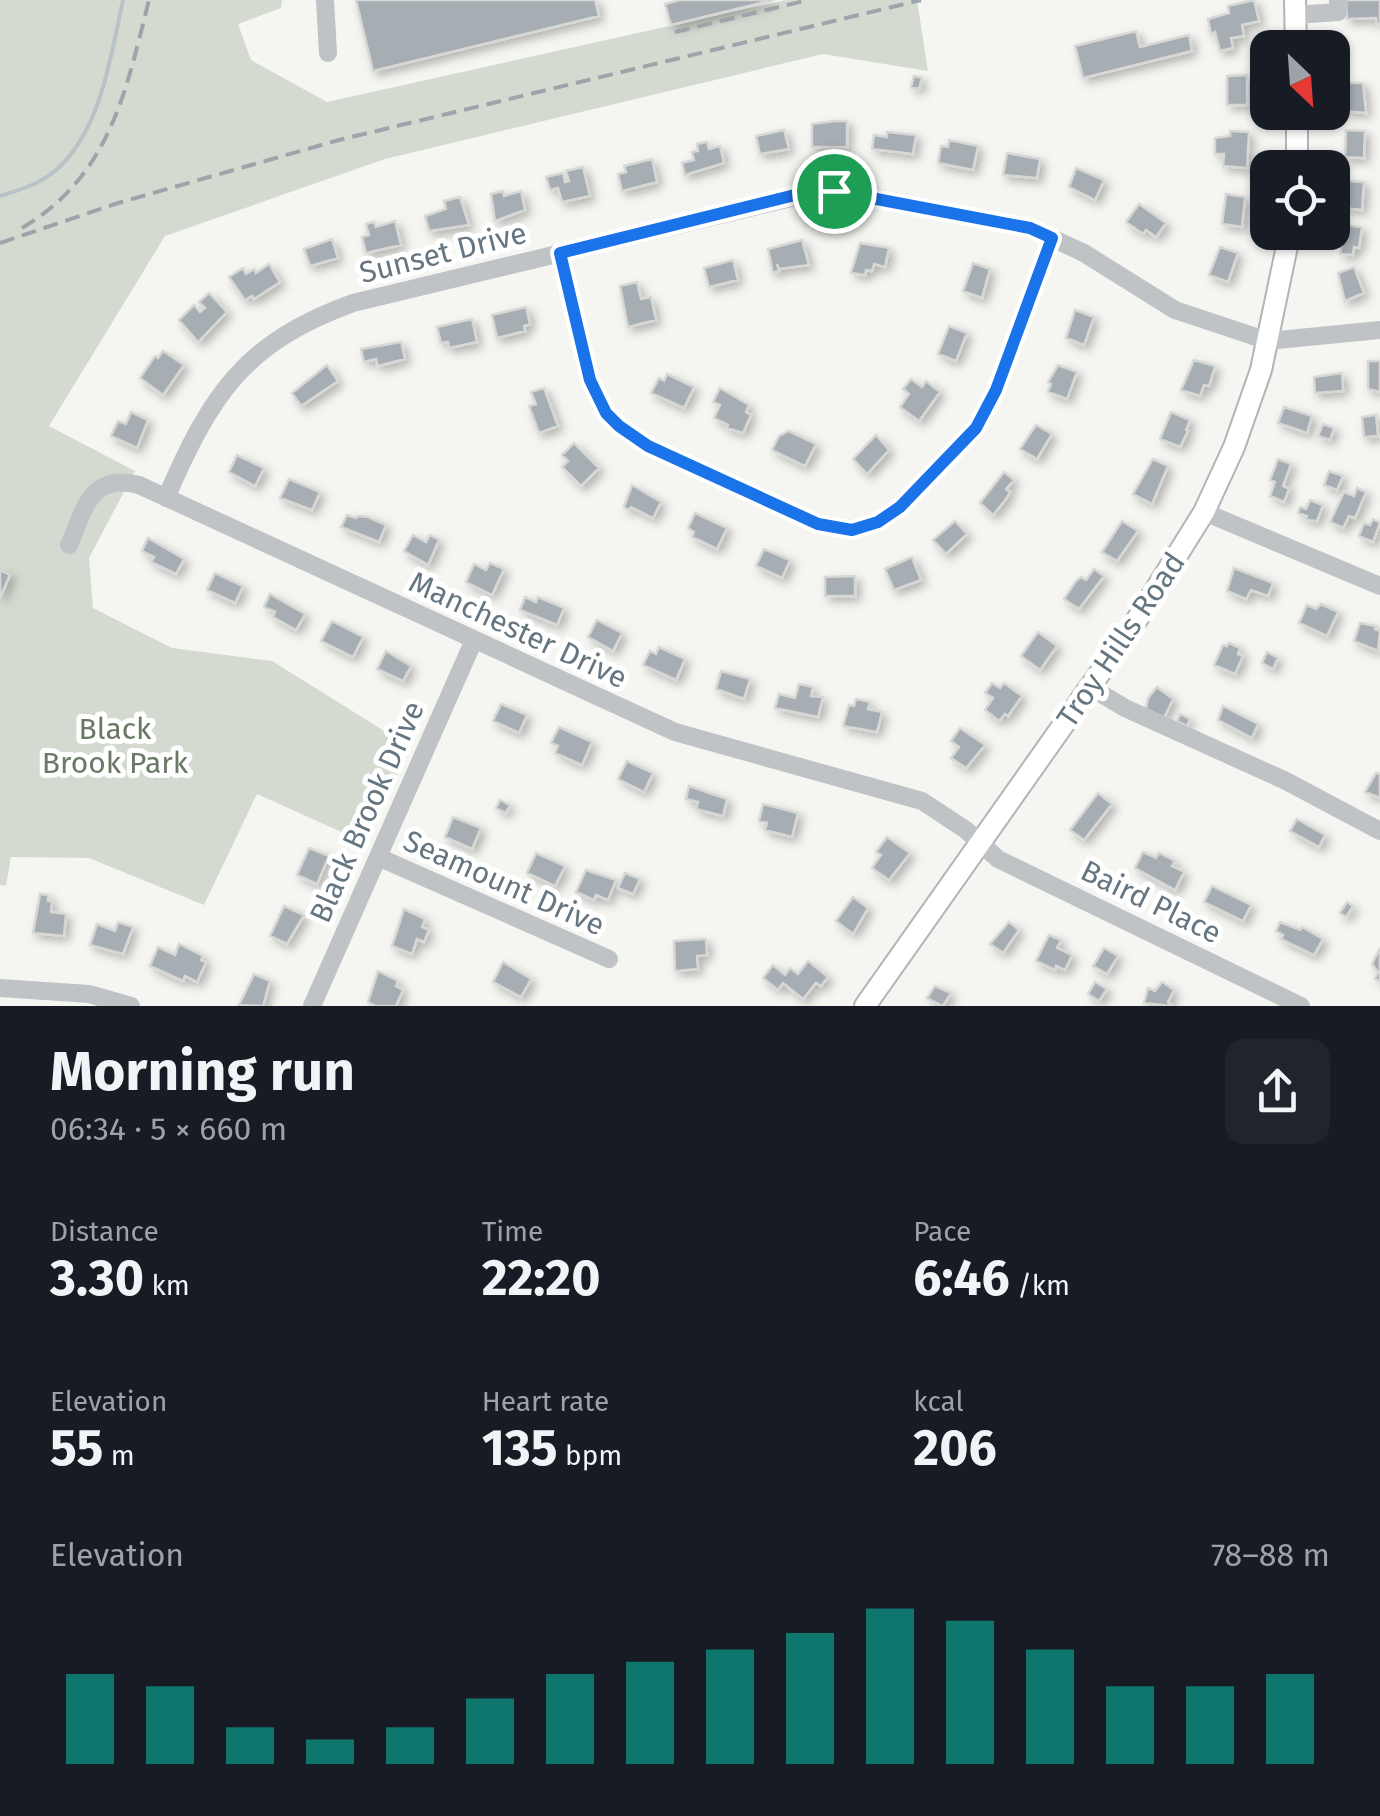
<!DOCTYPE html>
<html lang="en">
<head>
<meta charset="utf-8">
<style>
  body { margin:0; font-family:"Fira Sans",sans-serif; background:#20242c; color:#f1f3f6; height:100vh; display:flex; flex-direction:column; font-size:38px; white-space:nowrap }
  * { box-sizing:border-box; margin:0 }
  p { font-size:32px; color:#9ea1a6 }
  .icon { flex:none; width:55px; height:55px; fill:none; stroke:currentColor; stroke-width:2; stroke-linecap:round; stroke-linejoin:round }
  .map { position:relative; height:1006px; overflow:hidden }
  .drawer { display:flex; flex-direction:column; background:#171b24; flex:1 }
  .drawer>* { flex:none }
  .needle { width:65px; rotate:155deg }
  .tools { position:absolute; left:1250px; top:30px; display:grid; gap:20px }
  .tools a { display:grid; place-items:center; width:100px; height:100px; border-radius:20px; background:#171b24; box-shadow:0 2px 8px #0004; font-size:50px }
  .pin { position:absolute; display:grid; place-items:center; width:85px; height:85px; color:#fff; margin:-42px; border:5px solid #fff; border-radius:50%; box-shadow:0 2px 10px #0007 }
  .round { display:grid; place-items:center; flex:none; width:105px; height:105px; border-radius:20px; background:#20242c }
  .overview { display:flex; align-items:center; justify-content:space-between; height:170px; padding:0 50px }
  h1 { font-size:55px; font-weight:700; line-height:75px }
  .metrics { display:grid; grid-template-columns:repeat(3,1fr); gap:15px; height:170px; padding:10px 50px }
  .metrics div { display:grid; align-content:center }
  .metrics b { font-size:50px; font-weight:700 }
  .metrics small { font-size:28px; font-weight:400 }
  .metrics p { font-size:28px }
  .chart { height:280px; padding:20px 50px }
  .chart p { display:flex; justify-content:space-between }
  .chart svg { width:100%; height:180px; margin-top:10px; stroke:#0f766e; stroke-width:6 }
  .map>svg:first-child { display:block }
  .green { fill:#d5dad1 }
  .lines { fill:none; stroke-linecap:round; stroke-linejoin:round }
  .stream { stroke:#b8c3c7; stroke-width:4 }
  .building { fill:#a6aeb3; stroke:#d7d7d5; stroke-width:2.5; filter:url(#shadow) }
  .major-casing { stroke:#b0b5b8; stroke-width:24 }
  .minor { stroke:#bfc3c6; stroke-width:18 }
  .major { stroke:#fff; stroke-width:20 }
  .rail { stroke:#9ea5aa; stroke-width:4; stroke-dasharray:15 8; stroke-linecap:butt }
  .route-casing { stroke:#fff; stroke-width:20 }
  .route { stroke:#1a73e8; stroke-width:12 }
  .labels { text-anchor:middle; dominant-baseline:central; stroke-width:10; stroke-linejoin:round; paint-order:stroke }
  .street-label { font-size:30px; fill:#667681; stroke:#fff }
  .park-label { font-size:30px; fill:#697965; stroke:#fff }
</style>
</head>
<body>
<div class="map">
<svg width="1380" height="1006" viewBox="0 0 1380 1006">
  <defs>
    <filter id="shadow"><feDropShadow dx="4.5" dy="4.5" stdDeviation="5" flood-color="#0004"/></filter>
  </defs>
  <rect width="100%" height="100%" fill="#f5f5f2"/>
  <path class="green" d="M0,0H282L281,8L238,24L251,60L327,102L787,0H917L928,71L823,54L385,159L165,236L49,426L135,471L89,558L93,608L172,648L272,661L410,747L366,843L257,794L204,905L89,858L11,857L6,886L0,885Z"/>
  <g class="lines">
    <path class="stream" d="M0,196C20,190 40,184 56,170C101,131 111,55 123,0"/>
  </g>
  <path class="building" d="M356,0H595L599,16L373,71Z
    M680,0H773L671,25L665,4Z
    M1254,0L1259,21L1242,25L1244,36L1231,38L1233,48L1220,51L1215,32L1211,34L1208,19L1229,13L1228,6Z
    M1346,0H1380V24H1377L1376,18L1347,19Z
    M1136,31L1140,47L1189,35L1192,51L1083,78L1075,46Z
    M1247,75V105H1227V76Z
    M914,76L922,78L919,89L911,87Z
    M1346,83H1363L1366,113L1346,111Z
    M835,121H847V147H812V124Z
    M784,130L789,149L760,154L756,136Z
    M1346,130L1365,131L1364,158L1345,157Z
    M1230,131L1249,132L1247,168L1223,166L1224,154H1215V138L1230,136Z
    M887,132L916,135L913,154L872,149L874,135L887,137Z
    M949,140L978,146L973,170L938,163L941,146L948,147Z
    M707,142L709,149L720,146L724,163L685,175L682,163L694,160L692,152L698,151L697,144Z
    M1007,153L1040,159L1037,178L1003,175Z
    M652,159L657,182L622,191L618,174L626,172L624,166Z
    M583,167L590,196L562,202L558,188L550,190L546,177L563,173L565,182L569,181L566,171Z
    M1076,168L1104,180L1095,200L1069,187Z
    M1346,181L1364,182L1362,210L1344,208Z
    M503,191L504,196L521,191L525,210L495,221L491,194Z
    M1226,194L1245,197L1242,227L1222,224Z
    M460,197L469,225L429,231L425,216L446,209L444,201Z
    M1139,204L1166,223L1156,237L1146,230L1143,234L1126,222Z
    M395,221L401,245L366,253L362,237L369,235L366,224L374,222L376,227Z
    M1345,225L1362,227L1359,248L1354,247L1353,255L1340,254Z
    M332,239L338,258L310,266L304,249Z
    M802,240L809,265L779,269L777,264L779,271L773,273L768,249Z
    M860,243L889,248L885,267L874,264L872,271L866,270L865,275L851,273Z
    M1220,247L1238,253L1228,282L1209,275Z
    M733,260L738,280L709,287L704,268Z
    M973,263L990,269L982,298L963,291Z
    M269,264L280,282L254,299L252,296L245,300L229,277L243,268L246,274L254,269L256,273Z
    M1354,267L1364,293L1345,301L1338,273Z
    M637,282L641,299L651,297L656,320L628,327L620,286Z
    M209,293L227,312L198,342L179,320L194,305L200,312L205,308L199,302Z
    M526,307L530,324L524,326L525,331L497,338L492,315Z
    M1075,310L1094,317L1084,345L1066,338Z
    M472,319L477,342L449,348L448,342L441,343L437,327Z
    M949,326L967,333L956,361L938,354Z
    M401,342L405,359L378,366L376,359L364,362L361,349Z
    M163,351L184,365L163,395L140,378L155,356L158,358Z
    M1194,360L1215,366L1209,386L1204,385L1200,396L1181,390Z
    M1368,361H1380V392L1368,389Z
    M327,365L338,381L301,406L292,393Z
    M1058,365L1077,372L1067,399L1048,392L1051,384L1048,382Z
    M1342,373L1343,391L1315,393L1314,377Z
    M667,374L694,387L684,408L651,393L659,378L664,381Z
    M911,379L922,387L926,381L940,392L919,421L900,407L909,394L903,389Z
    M544,388L558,426L539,433L529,406L536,404L531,392Z
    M720,388L749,405L746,412L751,415L743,433L727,428L728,425L714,418L720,405L713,402Z
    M1284,407L1312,416L1307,433L1278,423Z
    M131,412L148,420L137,448L111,436L118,421L126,424Z
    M1171,412L1190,420L1186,430L1188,431L1180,447L1160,439Z
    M1376,415L1378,436L1364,437L1362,417Z
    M1323,424L1334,428L1330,440L1318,436Z
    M1036,425L1052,434L1037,459L1020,449Z
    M789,431L816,444L805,466L772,450L779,436Z
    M876,435L889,450L867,474L853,459Z
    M574,443L599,468L581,486L562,467L568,461L562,455Z
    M237,455L264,468L255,486L229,472Z
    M1153,459L1168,466L1152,504L1133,494Z
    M1278,459L1291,464L1283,486L1289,489L1284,502L1270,496L1275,482L1270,480Z
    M1329,471L1343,476L1337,490L1324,485Z
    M1004,472L1014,480L1006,489L1010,492L1006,499L993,515L980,503Z
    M289,479L320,492L312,510L280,498Z
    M632,485L661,502L653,518L631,507L629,510L624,507Z
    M1357,488L1366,492L1355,518L1349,516L1343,528L1330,522L1344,492L1354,496Z
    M1310,500L1323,505L1317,521L1306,520L1307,516L1298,513L1300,507L1306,509Z
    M695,513L727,528L717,549L692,537L694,532L688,528Z
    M347,515L356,518L357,516L368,517L386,525L379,542L341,527Z
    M1373,519L1380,523L1373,542L1359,536L1364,523L1370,525Z
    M955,521L967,534L946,554L933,540Z
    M1122,521L1138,531L1117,561L1102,552Z
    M413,535L426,542L430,535L439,540L428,565L404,551Z
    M148,538L184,559L176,574L151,562L154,557L142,551Z
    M764,549L790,560L782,578L756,566Z
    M912,557L921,580L894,590L885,569Z
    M490,563L504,569L492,595L466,582L474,564L486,570Z
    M1234,568L1273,583L1268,596L1251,590L1246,599L1227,591Z
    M1094,569L1104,576L1079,609L1064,599L1076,581L1081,577L1086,580Z
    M0,570L10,575L0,598Z
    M215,573L243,586L235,603L207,590Z
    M855,576V596H825V577Z
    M270,594L305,614L296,630L273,617L275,612L264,607Z
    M525,597L536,602L538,597L564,608L557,625L520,610Z
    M1321,604L1338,612L1327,636L1299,623L1307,605L1316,609Z
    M597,620L622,633L613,651L588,637Z
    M332,621L363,637L353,657L321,641Z
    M1360,623L1376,626L1375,629L1380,631L1378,651L1354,641Z
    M1038,632L1057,646L1040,670L1021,656Z
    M1229,643L1240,648L1238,654L1243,656L1235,674L1214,665L1223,645L1227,646Z
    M659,647L685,659L676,680L643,665L650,651L656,654Z
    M386,651L411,666L403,681L377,669Z
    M1267,652L1278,658L1273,669L1262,663Z
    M721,671L750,679L744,699L716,689Z
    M992,683L1000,688L1004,683L1022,696L1008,716L1005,714L999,721L985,710L993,698L985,693Z
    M799,684L813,687L811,696L823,697L818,717L775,708L779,694L795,698Z
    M1157,687L1173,699L1164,718L1146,709L1148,698Z
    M856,699L870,702L868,709L882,712L877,732L843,726L849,705L854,706Z
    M501,704L527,715L519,733L493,721Z
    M1223,706L1258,724L1252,738L1218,720Z
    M1180,714L1190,719L1187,726L1177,721Z
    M559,727L592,742L582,765L555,753L558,746L551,743Z
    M960,728L985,745L966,768L951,758L959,747L951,741Z
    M627,761L653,773L644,792L618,779Z
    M1376,773L1380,774V798L1365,792Z
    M689,786L727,799L723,816L696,809L698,802L686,799Z
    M1098,793L1112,804L1084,840L1070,830Z
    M500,800L510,805L506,813L496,808Z
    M763,804L798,813L792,837L765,830L767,823L759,821Z
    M453,817L481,828L472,849L445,837Z
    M1297,819L1325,835L1319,847L1290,831Z
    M887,837L910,853L889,880L872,868L881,855L876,852Z
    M309,848L329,856L317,884L297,875Z
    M1143,852L1156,858L1159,853L1175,861L1172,866L1184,872L1175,890L1135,868Z
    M536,853L565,866L555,886L527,873Z
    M586,870L616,880L608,900L596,895L594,900L576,892Z
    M625,873L640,879L633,894L618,888Z
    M1212,886L1251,905L1243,921L1204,902Z
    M40,894L48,895V901H52L51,912L66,914L64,936L33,933Z
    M853,897L868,908L853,934L836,921Z
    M1347,902L1353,906L1346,917L1340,913Z
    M284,906L304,915L287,944L270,936Z
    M404,909L425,919L422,927L429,930L424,942L417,939L412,954L392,946Z
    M118,922L133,927L123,954L90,945L97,924L115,931Z
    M1009,922L1019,930L1003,953L990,944Z
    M1280,922L1300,930L1302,927L1323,939L1314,955L1281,939L1283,935L1276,931Z
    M1049,935L1061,940L1057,948L1072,955L1065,970L1056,966L1055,970L1036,961Z
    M706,939L707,955L697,956L698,969L675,971L674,941Z
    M179,944L203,956L201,960L206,962L197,982L185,976L183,981L150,966L158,947L175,955Z
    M1104,948L1118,956L1107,974L1093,966Z
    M1380,948V981L1375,979L1378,972L1372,964Z
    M808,961L828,977L821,986L816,983L803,999L783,983L778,990L763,978L773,965L785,975L790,968L798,974Z
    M503,962L531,979L521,997L493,982Z
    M378,971L398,981L396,986L403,990L396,1006H376L368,1002Z
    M254,974L270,981L263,1006L239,1005Z
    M1095,982L1107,989L1099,1001L1088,994Z
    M1162,982L1174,990L1168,1002L1172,1006L1144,1003L1148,988L1155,991Z
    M935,986L951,993L943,1006L927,998Z"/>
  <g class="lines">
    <g class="major-casing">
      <path id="major" d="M1295,0L1296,48
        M1297,168V112
        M865,1006L1133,626L1204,512L1234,447L1261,370L1290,232"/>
    </g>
    <path class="minor" d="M325,0L328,53
      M1295,15L1338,12V0
      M560,253L590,381L606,413L619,426L648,446L818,524L852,529L878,522L900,507L976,428L996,390L1052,238
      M166,498C211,395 243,343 353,303L816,192L852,193L1030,228L1084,253L1175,310L1268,341L1380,330
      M1204,512L1380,586
      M69,545C85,509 90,472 139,485L675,732L922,801L966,830L998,859L1301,1006
      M1090,687L1125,708L1286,781L1380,831
      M378,857L609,959
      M0,988L89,994L131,1006
      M312,1006L474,640"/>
    <use href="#major" class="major"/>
    <path class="rail" d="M675,32L808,0
      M22,228C110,176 126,91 149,0
      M0,243L118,203L339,140L921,0"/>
  </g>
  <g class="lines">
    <g class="route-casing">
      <path id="route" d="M834,191L1030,228L1052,238L996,390L976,428L900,507L878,522L852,530L818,524L648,446L619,426L606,413L590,380L560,253L795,195Z"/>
    </g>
    <use href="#route" class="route"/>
  </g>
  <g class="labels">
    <g class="street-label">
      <text transform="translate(443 253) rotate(-14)">Sunset Drive</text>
      <text transform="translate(518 630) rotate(25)">Manchester Drive</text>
      <text transform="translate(1121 640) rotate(-56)">Troy Hills Road</text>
      <text transform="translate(367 812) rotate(-66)">Black Brook Drive</text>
      <text transform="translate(504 883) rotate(24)">Seamount Drive</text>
      <text transform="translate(1151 902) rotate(26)">Baird Place</text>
    </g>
    <g class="park-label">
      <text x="115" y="729">Black<tspan x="115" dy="34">Brook Park</tspan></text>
    </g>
  </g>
</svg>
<div class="tools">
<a><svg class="needle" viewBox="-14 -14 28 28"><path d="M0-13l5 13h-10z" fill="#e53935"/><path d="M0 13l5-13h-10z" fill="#9ea1a6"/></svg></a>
<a><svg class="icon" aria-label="locate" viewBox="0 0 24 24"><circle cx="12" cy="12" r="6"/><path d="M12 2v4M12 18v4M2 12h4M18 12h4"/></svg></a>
</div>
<div class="pin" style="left:834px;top:191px;background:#1e9e55"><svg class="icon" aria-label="arrive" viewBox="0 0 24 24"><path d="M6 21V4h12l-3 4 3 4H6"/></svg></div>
</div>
<section class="drawer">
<div class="overview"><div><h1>Morning run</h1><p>06:34 · 5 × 660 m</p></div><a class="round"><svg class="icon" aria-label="share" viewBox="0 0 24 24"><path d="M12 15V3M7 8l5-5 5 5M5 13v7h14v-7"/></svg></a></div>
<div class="metrics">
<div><p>Distance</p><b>3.30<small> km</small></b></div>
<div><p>Time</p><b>22:20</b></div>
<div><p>Pace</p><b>6:46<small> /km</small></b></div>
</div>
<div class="metrics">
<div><p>Elevation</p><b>55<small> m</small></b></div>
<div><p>Heart rate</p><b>135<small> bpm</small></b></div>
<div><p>kcal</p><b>206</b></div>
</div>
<div class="chart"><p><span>Elevation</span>78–88 m</p>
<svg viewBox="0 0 160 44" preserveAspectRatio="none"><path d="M5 44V22M15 44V25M25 44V35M35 44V38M45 44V35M55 44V28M65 44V22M75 44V19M85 44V16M95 44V12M105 44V6M115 44V9M125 44V16M135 44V25M145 44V25M155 44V22"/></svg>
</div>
</section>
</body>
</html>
